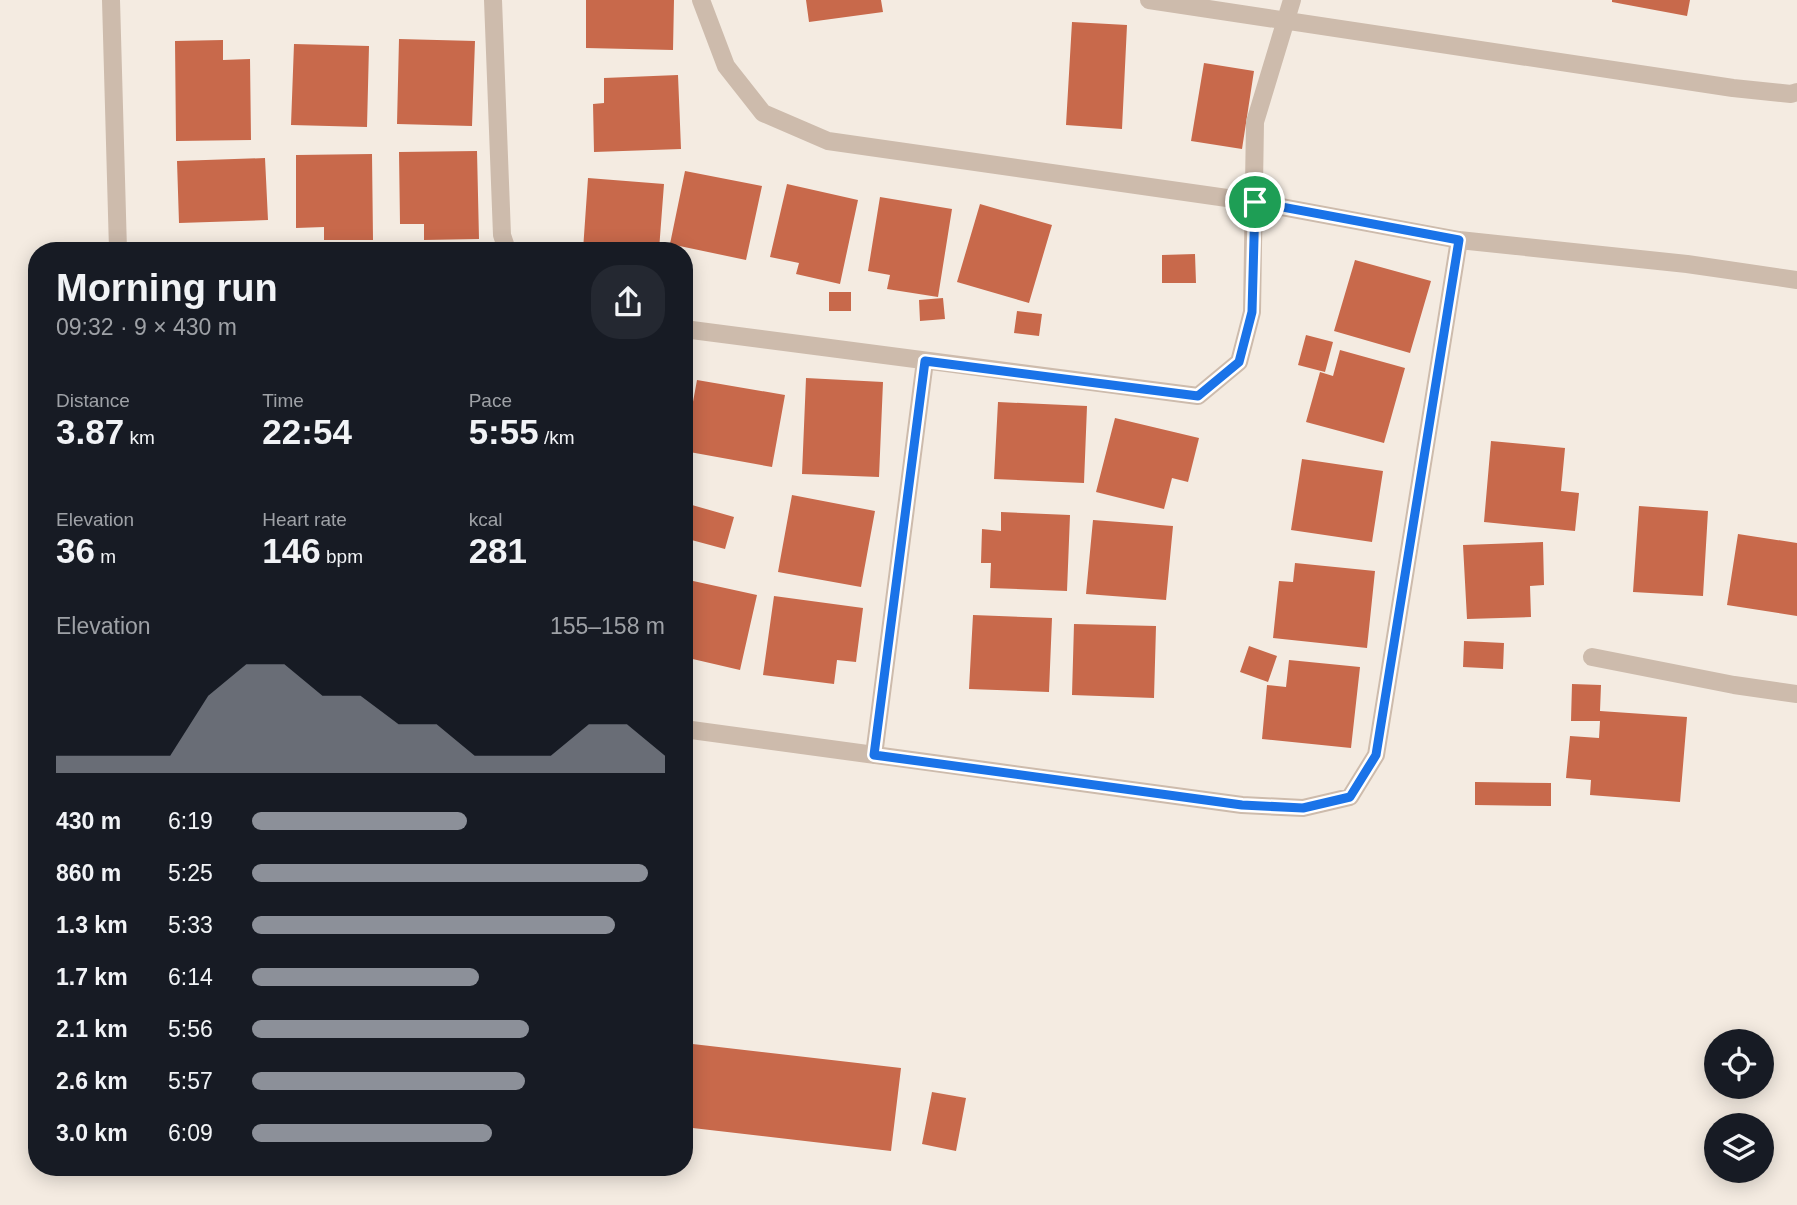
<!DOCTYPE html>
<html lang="en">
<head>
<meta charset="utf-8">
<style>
  body { margin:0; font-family:Helvetica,sans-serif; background:#242831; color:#f1f3f6; height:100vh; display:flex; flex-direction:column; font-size:26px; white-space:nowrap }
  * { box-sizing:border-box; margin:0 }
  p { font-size:23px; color:#9ea1a6 }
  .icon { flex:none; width:38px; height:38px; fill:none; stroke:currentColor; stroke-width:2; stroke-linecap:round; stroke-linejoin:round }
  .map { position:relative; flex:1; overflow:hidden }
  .panel { position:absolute; left:28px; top:242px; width:665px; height:934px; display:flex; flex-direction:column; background:#171b24; border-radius:28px; box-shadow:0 4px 18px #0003 }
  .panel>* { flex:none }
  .controls { position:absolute; left:1704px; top:1029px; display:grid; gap:14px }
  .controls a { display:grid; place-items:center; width:70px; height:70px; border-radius:50%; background:#171b24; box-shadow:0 4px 18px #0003; font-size:35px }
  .pin { position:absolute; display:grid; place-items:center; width:60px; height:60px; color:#fff; margin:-30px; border:4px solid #fff; border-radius:50%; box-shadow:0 2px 7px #0007 }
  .round { display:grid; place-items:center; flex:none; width:74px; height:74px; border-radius:28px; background:#242831 }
  .headline { display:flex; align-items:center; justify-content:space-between; height:119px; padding:0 28px }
  h1 { font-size:38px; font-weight:700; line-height:52px }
  .metrics { display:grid; grid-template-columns:repeat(3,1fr); gap:10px; height:119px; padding:7px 28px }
  .metrics div { display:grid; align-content:center }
  .metrics b { font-size:35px; font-weight:700 }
  .metrics small { font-size:19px; font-weight:400 }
  .metrics p { font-size:19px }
  .chart { height:196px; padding:14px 28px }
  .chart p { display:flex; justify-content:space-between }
  .chart svg { width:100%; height:126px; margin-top:7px; fill:#8c9099; opacity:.7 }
  ul { padding:0 28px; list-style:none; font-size:23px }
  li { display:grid; grid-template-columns:112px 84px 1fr; align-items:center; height:52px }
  li i { height:18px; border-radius:9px; background:#8c9099 }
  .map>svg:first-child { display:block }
  .building { fill:#c8694b }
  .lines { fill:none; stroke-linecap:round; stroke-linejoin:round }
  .street { stroke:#cdbbac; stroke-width:18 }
  .route-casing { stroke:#fff; stroke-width:14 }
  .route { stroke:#1a73e8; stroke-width:9 }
</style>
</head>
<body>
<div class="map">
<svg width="1797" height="1205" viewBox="0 0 1797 1205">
  <rect width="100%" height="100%" fill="#f4ebe1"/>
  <path class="building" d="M586,0H674L673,50L586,48Z
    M806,0H881L883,12L809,22Z
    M1612,0H1690L1687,16L1612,2Z
    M1072,22L1127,25L1122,129L1066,125Z
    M399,39L475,41L472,126L397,124Z
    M223,40V60L250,59L251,140L176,141L175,41Z
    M294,44L369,46L367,127L291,125Z
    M1204,63L1254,71L1242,149L1191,141Z
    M678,75L681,149L594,152L593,104L604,103V78Z
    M477,151L479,239L424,240V224H400L399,152Z
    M372,154L373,240H324V227L296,228V155Z
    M265,158L268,220L179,223L177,161Z
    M685,171L762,186L746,260L670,244Z
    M588,178L664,184L659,250H583Z
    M787,184L858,200L840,284L796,274L799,263L770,257Z
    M880,197L952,209L938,297L887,289L890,275L868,271Z
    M980,204L1052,225L1029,303L957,282Z
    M1195,254L1196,283H1162V255Z
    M1355,260L1431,281L1410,353L1334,331Z
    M829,292H851V311H829Z
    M943,298L945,319L920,321L919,300Z
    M1017,311L1042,314L1039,336L1014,333Z
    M1306,335L1333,342L1325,372L1298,365Z
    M1340,350L1405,368L1384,443L1306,422L1320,372L1333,376Z
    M806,378L883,382L879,477L802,474Z
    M697,380L785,395L772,467L684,451Z
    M998,402L1087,406L1084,483L994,479Z
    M1115,418L1199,438L1188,482L1172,478L1164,509L1096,492Z
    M1491,441L1565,448L1561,491L1579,493L1575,531L1484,522Z
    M1302,459L1383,471L1372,542L1291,530Z
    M792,495L875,511L861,587L778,572Z
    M692,505L734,517L725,549L684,538Z
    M1639,506L1708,511L1703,596L1633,592Z
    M1001,512L1070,515L1067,591L990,588L991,563H981L982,529L1001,531Z
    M1093,520L1173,526L1166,600L1086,594Z
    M1738,534L1797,543V616L1727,605Z
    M1543,542L1544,585L1530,586L1531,617L1467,619L1463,545Z
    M1295,563L1375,571L1367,648L1273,638L1279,581L1293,582Z
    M684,579L757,595L740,670L684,657Z
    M774,596L863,608L856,662L837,660L834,684L763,675Z
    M973,615L1052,618L1049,692L969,689Z
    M1074,624L1156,626L1154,698L1072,695Z
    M1464,641L1504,643L1503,669L1463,667Z
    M1249,646L1277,656L1268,682L1240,672Z
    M1289,660L1360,667L1351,748L1262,739L1267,685L1286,687Z
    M1572,684L1601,685L1600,711L1687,717L1680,802L1590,795L1591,780L1566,778L1570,736L1599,738L1600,721H1571Z
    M1475,782L1551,783V806L1475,805Z
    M684,1043L901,1068L891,1151L684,1127Z
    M932,1092L966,1098L956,1151L922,1144Z"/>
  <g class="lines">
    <path class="street" d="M111,0L118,250
      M493,0L502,235L507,250
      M701,0L726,66L763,113L828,141L1255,202L1459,240L1687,264L1797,280
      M1149,0L1733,88L1791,94L1797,92
      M684,329L1198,396L1239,362L1252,312L1255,122L1292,0
      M1592,657L1734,685L1797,694
      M684,729L1242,805L1303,808L1350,797L1376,755L1459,240
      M874,755L925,361"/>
  </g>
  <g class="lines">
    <g class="route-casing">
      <path id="route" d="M1255,202L1459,240L1376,755L1350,797L1303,808L1242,805L874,755L925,361L1198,396L1239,362L1252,312Z"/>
    </g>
    <use href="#route" class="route"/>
  </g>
</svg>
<div class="controls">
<a><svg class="icon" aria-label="locate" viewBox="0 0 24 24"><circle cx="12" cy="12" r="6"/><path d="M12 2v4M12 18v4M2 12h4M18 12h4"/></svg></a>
<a><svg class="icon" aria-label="layers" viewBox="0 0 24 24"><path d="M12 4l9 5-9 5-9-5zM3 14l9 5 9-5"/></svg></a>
</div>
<div class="pin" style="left:1255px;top:202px;background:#1e9e55"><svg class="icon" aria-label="arrive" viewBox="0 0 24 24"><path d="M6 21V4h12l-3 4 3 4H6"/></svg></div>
<section class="panel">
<div class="headline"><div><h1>Morning run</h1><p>09:32 · 9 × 430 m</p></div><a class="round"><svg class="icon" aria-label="share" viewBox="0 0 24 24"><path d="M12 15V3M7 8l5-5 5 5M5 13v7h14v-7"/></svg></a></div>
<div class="metrics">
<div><p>Distance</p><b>3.87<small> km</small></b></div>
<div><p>Time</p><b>22:54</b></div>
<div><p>Pace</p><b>5:55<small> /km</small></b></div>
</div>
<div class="metrics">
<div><p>Elevation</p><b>36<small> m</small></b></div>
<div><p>Heart rate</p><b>146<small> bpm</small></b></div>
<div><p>kcal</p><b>281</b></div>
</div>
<div class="chart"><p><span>Elevation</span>155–158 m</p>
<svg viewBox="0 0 160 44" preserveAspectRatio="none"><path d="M0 44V38L10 38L20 38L30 38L40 17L50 6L60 6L70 17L80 17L90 27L100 27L110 38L120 38L130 38L140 27L150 27L160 38V44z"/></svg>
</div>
<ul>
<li><b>430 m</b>6:19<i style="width:52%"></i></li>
<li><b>860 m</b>5:25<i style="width:96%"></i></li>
<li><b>1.3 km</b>5:33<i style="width:88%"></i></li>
<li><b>1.7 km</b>6:14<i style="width:55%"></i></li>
<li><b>2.1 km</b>5:56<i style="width:67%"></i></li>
<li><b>2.6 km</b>5:57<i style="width:66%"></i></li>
<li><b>3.0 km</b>6:09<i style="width:58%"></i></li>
</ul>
</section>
</div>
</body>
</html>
